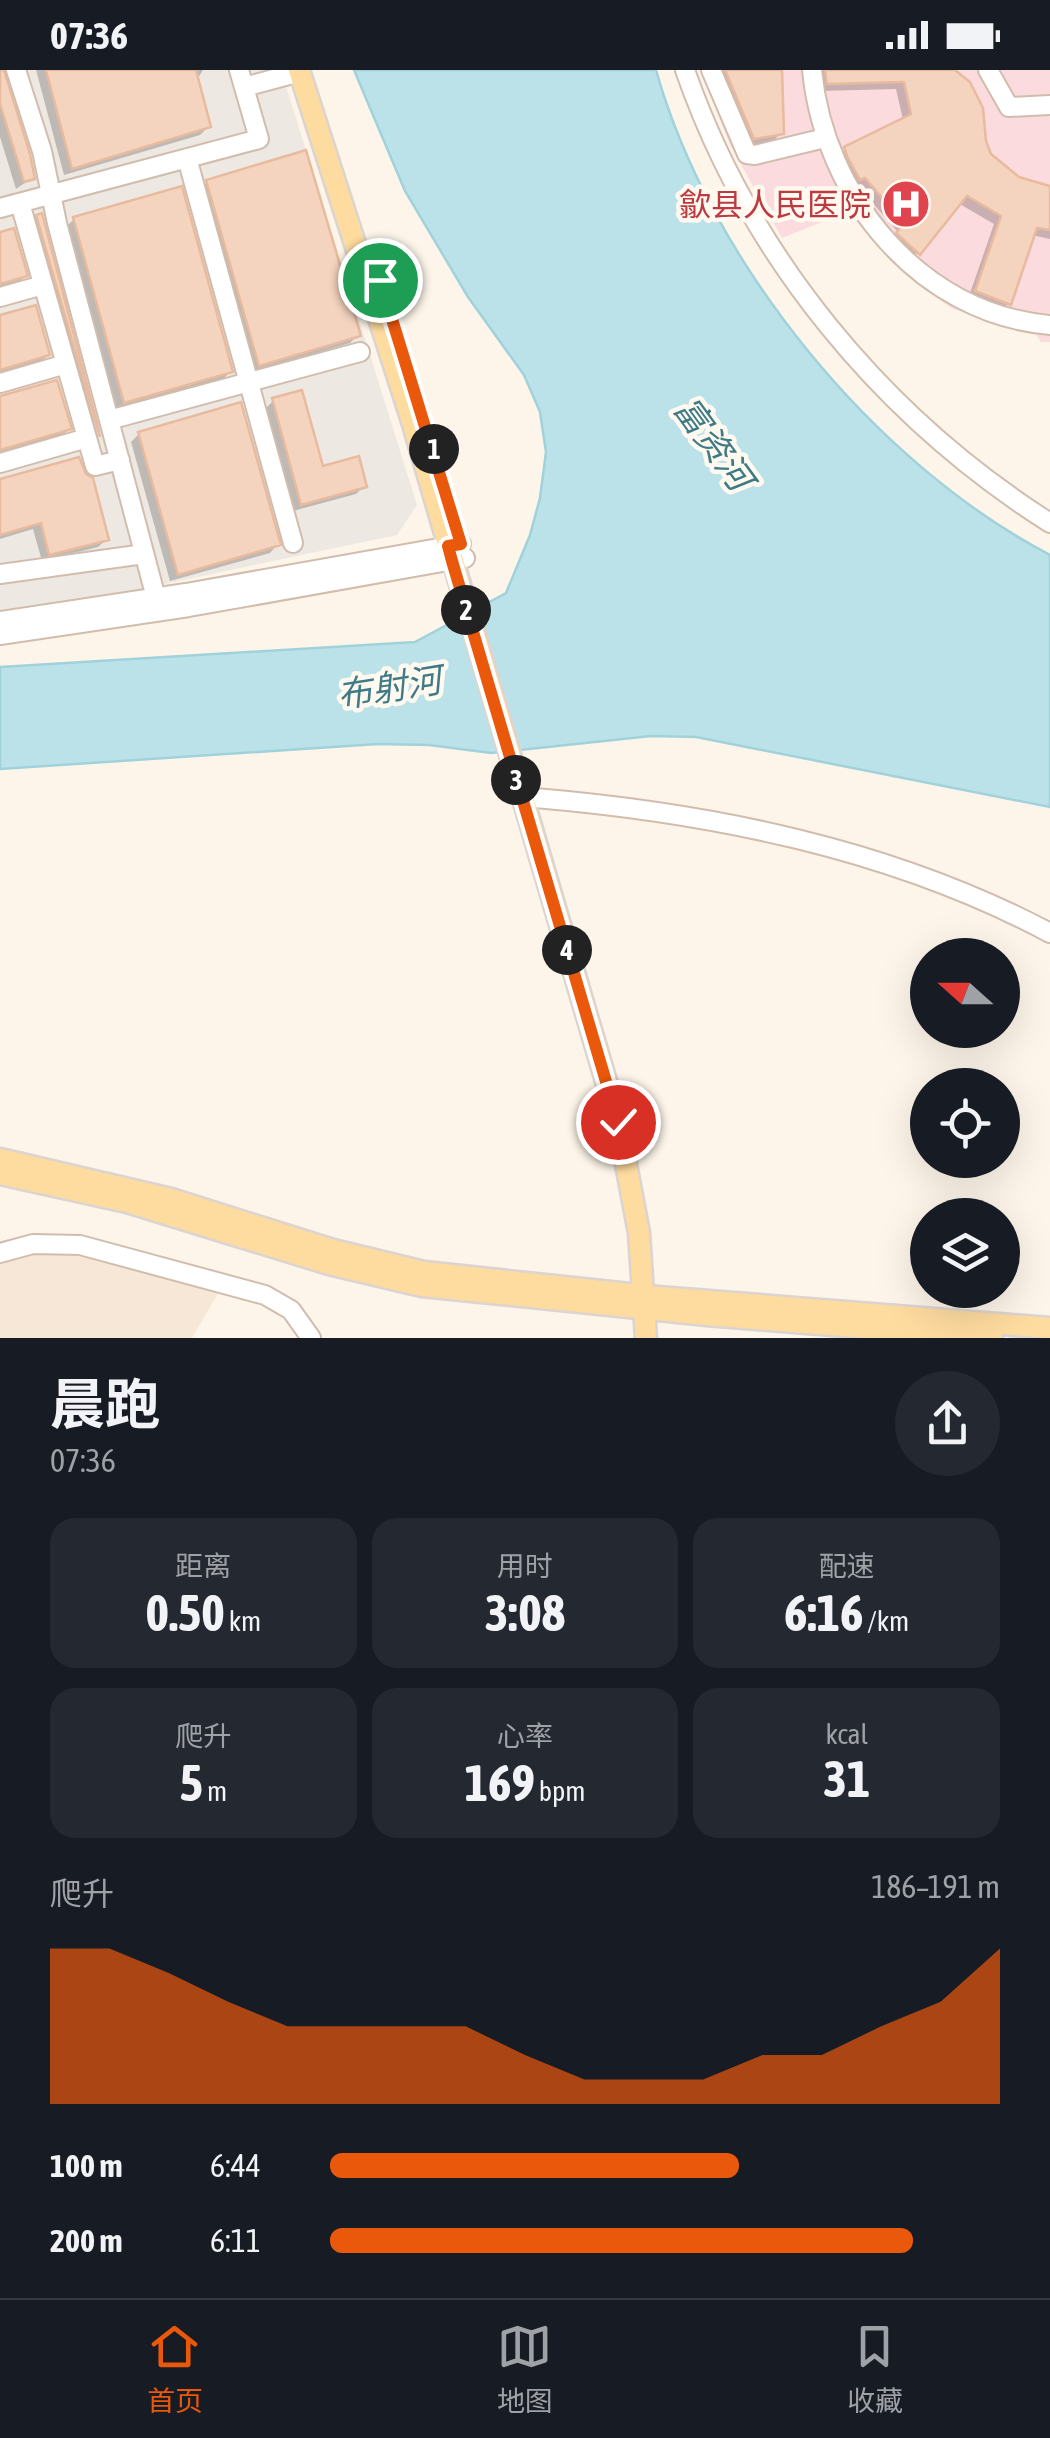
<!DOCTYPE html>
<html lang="zh">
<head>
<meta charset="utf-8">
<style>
  body { margin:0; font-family:"Asap Condensed","Noto Sans SC",sans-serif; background:#242831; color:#f1f3f6; height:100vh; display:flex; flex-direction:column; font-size:38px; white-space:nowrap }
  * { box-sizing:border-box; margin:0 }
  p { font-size:32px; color:#9ea1a6 }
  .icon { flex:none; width:55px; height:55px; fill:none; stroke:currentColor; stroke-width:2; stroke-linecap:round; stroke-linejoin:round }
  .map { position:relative; height:1268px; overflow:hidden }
  .side { display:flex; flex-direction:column; background:#171b24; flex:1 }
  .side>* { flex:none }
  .needle { width:65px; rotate:291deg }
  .fabs { position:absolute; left:910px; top:868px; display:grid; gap:20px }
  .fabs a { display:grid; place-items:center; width:110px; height:110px; border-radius:50%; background:#171b24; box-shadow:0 10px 40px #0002; font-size:50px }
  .pin { position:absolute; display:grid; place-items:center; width:85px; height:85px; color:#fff; margin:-42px; border:5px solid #fff; border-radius:50%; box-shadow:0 2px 10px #0007 }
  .km { position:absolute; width:50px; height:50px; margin:-25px; border-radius:50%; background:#222; color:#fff; font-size:28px; line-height:50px; text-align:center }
  .round { display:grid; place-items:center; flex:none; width:105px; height:105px; border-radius:52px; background:#242831 }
  .overview { display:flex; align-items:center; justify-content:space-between; height:170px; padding:0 50px }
  h1 { font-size:55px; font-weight:700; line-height:75px }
  .metrics { display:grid; grid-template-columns:repeat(3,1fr); gap:15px; height:170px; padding:10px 50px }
  .metrics div { display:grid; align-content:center; border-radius:25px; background:#242831; text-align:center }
  .metrics b { font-size:50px; font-weight:700 }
  .metrics small { font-size:28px; font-weight:400 }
  .metrics p { font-size:28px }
  .chart { height:280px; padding:20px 50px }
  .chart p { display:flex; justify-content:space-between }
  .chart svg { width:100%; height:180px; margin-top:10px; fill:#ea580c; opacity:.7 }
  ul { padding:0 50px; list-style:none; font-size:32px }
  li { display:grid; grid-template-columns:160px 120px 1fr; align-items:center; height:75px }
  li i { height:25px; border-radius:12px; background:#ea580c }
  .status { display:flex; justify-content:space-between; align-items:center; height:70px; padding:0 50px; background:#171b24; direction:ltr }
  .status svg { height:28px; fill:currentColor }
  .tab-bar { display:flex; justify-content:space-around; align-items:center; height:140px; border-top:2px solid #363941; background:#171b24; font-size:28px; color:#9ea1a6 }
  .tab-bar a { display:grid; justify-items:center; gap:5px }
  .tab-bar .current { color:#ea580c }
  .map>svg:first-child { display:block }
  .residential { fill:#f6e7d7 }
  .industrial { fill:#eee8e2 }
  .medical { fill:#fcdbdf }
  .water { fill:#bbe2e9; stroke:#a1d2db; stroke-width:2.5 }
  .shadow { fill:#0003 }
  .building { fill:#f4d4bf; stroke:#e8ba9e; stroke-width:2.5 }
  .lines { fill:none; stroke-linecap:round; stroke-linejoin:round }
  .minor-casing { stroke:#d1bdad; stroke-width:22 }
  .major-casing { stroke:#dcd4d0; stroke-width:25 }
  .minor { stroke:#fff; stroke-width:18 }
  .major { stroke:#fedb9f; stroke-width:20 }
  .route-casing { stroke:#fff; stroke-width:20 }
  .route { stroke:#ea580c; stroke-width:12 }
  .labels { text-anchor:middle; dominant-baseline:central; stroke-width:9; stroke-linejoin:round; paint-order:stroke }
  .health-label { font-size:32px; fill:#be3a42; stroke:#fff9f0; text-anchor:end }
  .water-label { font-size:35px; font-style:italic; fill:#3f7b87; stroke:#fff9f0 }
</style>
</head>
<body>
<div class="status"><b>07:36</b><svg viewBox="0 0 49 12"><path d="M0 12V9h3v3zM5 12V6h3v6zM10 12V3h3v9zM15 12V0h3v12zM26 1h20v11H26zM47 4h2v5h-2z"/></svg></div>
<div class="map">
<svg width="1050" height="1268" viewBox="0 0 1050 1268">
  <rect width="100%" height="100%" fill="#fdf5e9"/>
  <path class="residential" d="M27,1179H61L220,1220L192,1268H0V1188Z"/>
  <path class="industrial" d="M0,0H281L417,435L397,465L69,534L0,542Z"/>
  <path class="medical" d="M701,0H1050V272H1041L1033,260L953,239L909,207L847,142L782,168L730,75Z"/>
  <path class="water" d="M354,0H656C710,192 874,393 1050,485V737L696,667L651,666L491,683L429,675L378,674L0,699V597L415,572L506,523L530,465L540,428L546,382L540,342L524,305L468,227L405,121Z"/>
  <path class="shadow" d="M0,0L32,108L16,119L0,67Z
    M36,0H203L196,11L208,57L200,65L64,105Z
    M718,0H779L781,63L773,71L746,76Z
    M816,0H944L995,92L1027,113L1050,118V169L1032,165L1009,233L1001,241L968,229L994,154L958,133L910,191L890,172L898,162L856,114L838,87L846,79L903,50L896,19L820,21Z
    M207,112L358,265L350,273L251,303L199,120Z
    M38,147L98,366L92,371L30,155Z
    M74,149L230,302L222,310L116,340L66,157Z
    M0,164L25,206L17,214L0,218Z
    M0,248L48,285L40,293L0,304Z
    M0,329L69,359L61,367L0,386Z
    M274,330L321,399L364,416L356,424L293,441L266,338Z
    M139,364L278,474L270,483L170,511L131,372Z
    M0,412L106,470L98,477L42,491L33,459L0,469Z"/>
  <path class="building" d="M0,0H4L30,84L35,109L24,112L0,34Z
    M46,0H196L211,57L72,99Z
    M725,0H782L784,64L754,69Z
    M825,0H955L970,12L983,38L986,71L991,84L1019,107L1050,116V160L1037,158L1011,235L975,221L1001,146L967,126L920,185L896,163L904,153L865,108L860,110L847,86L844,77L911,44L904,12L827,14Z
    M306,80L361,266L259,296L206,110Z
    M182,116L233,302L124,333L73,147Z
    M42,143L97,353L100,367L36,145Z
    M14,158L28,206L0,214V162Z
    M36,235L50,285L0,300V245Z
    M57,310L72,359L0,380V326Z
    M302,320L323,396L359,386L367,417L301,435L272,328Z
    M241,332L281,475L178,505L138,362Z
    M79,387L86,404L93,408L109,470L49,485L41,453L0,465V409Z"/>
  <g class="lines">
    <g class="minor-casing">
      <path id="minor" d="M16,0L42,81L57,153L156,528
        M685,0C750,187 883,347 1050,453
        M711,0L747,84L755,85L825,68
        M812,0C824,125 919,244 1050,255
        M988,0L1009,37L1050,35
        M244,17L300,2
        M187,88L293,473
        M20,133L95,396L120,390
        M0,138L259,69L239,0
        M0,227L43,215
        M0,313L66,294
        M109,350L360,282
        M0,393L87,368
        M0,504L144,484
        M0,551L186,523L461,474
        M0,565L189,537L465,488
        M535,728C712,743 892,779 1050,863
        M0,1183L33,1174L80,1175L265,1225L291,1240L311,1268"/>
    </g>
    <g class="major-casing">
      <path id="major" d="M299,0L412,351L618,1052L639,1163L646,1268
        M0,1089L171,1129L333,1180L424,1202L658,1227L1050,1258
        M0,1104L127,1132L329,1194L422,1216L707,1245L992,1268"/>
    </g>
    <use href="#minor" class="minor"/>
    <use href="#major" class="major"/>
  </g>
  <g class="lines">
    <g class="route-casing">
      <path id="route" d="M380,210L461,474L448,476L452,491L618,1052"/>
    </g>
    <use href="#route" class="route"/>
  </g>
  <defs>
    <g id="hospital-disc" transform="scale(2.5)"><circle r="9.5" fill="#e0444e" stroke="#fff9f0"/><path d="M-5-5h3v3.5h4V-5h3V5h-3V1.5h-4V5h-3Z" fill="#fff"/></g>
  </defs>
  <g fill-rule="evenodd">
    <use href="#hospital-disc" x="906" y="134"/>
  </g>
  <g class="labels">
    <g class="health-label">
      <text x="871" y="134">歙县人民医院</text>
    </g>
    <g class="water-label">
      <text transform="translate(714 373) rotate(54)">富资河</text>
      <text transform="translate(389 617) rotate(-9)">布射河</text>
    </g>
  </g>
</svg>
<div class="fabs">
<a><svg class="needle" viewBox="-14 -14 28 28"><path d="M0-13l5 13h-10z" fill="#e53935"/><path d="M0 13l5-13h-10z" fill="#9ea1a6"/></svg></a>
<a><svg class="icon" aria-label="locate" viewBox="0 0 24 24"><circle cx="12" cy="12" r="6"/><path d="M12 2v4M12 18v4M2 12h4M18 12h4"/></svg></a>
<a><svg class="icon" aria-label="layers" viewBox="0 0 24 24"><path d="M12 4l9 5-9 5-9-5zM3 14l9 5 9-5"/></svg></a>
</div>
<div class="pin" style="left:380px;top:210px;background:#1e9e55"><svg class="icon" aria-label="arrive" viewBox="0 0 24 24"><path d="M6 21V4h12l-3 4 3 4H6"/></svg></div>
<div class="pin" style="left:618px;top:1052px;background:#d93025"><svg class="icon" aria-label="check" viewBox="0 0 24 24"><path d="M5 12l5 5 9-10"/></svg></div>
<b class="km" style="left:434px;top:379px">1</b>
<b class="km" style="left:466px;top:540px">2</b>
<b class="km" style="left:516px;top:710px">3</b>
<b class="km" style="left:567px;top:880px">4</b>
</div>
<section class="side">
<div class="overview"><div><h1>晨跑</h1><p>07:36</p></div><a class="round"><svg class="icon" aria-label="share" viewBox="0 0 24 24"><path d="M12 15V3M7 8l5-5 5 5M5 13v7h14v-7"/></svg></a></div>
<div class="metrics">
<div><p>距离</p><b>0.50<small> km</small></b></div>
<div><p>用时</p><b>3:08</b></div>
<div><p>配速</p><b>6:16<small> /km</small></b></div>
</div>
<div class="metrics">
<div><p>爬升</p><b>5<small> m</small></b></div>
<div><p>心率</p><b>169<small> bpm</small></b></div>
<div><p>kcal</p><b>31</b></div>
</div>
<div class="chart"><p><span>爬升</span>186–191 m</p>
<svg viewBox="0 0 160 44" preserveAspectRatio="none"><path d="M0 44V6L10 6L20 12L30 19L40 25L50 25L60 25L70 25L80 32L90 38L100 38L110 38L120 32L130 32L140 25L150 19L160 6V44z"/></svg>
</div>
<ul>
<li><b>100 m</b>6:44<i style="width:61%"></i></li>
<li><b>200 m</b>6:11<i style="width:87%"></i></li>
</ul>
</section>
<nav class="tab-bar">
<a class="current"><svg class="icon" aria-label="home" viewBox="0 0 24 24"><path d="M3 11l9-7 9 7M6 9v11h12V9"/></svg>首页</a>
<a><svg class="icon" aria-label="map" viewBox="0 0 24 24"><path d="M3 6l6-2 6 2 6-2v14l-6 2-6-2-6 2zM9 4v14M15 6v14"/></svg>地图</a>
<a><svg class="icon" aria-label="saved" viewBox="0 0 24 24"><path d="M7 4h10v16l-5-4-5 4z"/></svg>收藏</a>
</nav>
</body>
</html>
